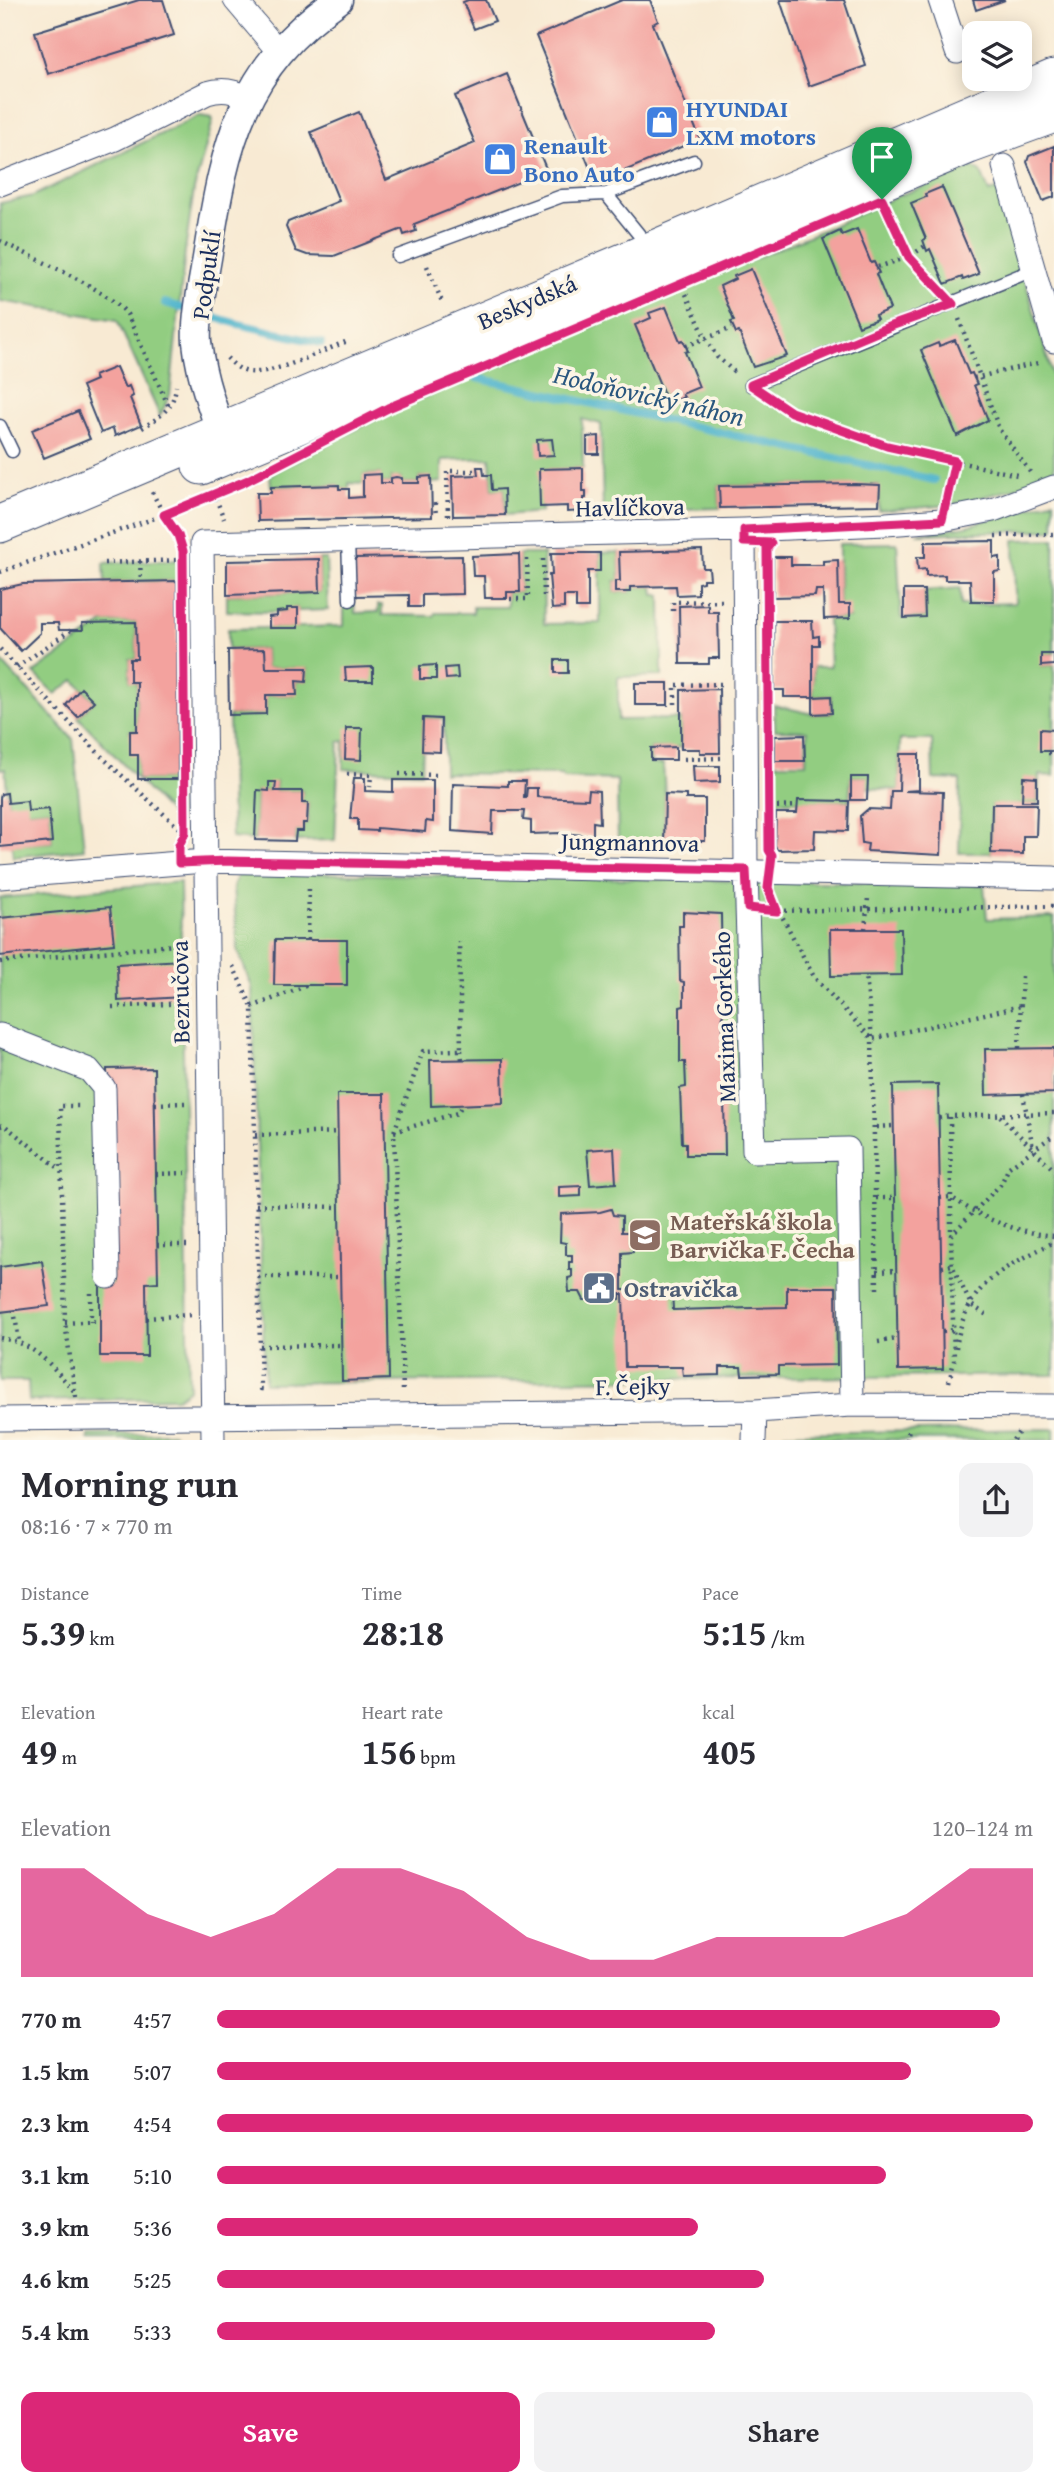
<!DOCTYPE html>
<html lang="en">
<head>
<meta charset="utf-8">
<style>
  body { margin:0; font-family:"Gentium Book Plus",serif; background:#f2f2f3; color:#2b2b33; height:100vh; display:flex; flex-direction:column; font-size:26px; white-space:nowrap }
  * { box-sizing:border-box; margin:0 }
  p { font-size:23px; color:#7c7c81 }
  .icon { flex:none; width:38px; height:38px; fill:none; stroke:currentColor; stroke-width:2; stroke-linecap:round; stroke-linejoin:round }
  .map { position:relative; height:1440px; overflow:hidden }
  .panel { display:flex; flex-direction:column; background:#fff; flex:1 }
  .panel>* { flex:none }
  .controls { position:absolute; left:962px; top:21px; display:grid; gap:14px }
  .controls a { display:grid; place-items:center; width:70px; height:70px; border-radius:14px; background:#fff; box-shadow:0 4px 18px #0003; font-size:35px }
  .pin { position:absolute; display:grid; place-items:center; width:60px; height:60px; color:#fff; margin:-72px -30px; border-radius:50% 50% 50% 0; rotate:-45deg; box-shadow:0 0 7px #0007 }
  .pin .icon { rotate:45deg }
  .round { display:grid; place-items:center; flex:none; width:74px; height:74px; border-radius:14px; background:#f2f2f3 }
  .summary { display:flex; align-items:center; justify-content:space-between; height:119px; padding:0 21px }
  h1 { font-size:38px; font-weight:800; line-height:52px }
  .metrics { display:grid; grid-template-columns:repeat(3,1fr); gap:10px; height:119px; padding:7px 21px }
  .metrics div { display:grid; align-content:center }
  .metrics b { font-size:35px; font-weight:800 }
  .metrics small { font-size:19px; font-weight:400 }
  .metrics p { font-size:19px }
  .chart { height:196px; padding:14px 21px }
  .chart p { display:flex; justify-content:space-between }
  .chart svg { width:100%; height:126px; margin-top:7px; fill:#db2777; opacity:.7 }
  .primary-button { display:flex; gap:14px; margin-top:auto; padding:14px 21px }
  .primary-button a { flex:1; height:80px; border-radius:14px; background:#db2777; color:#fff; font-size:28px; font-weight:800; line-height:80px; text-align:center }
  .primary-button a+a { background:#f2f2f3; color:#2b2b33 }
  ul { padding:0 21px; list-style:none; font-size:23px }
  li { display:grid; grid-template-columns:112px 84px 1fr; align-items:center; height:52px }
  li i { height:18px; border-radius:9px; background:#db2777 }
  .map>svg:first-child { display:block }
  .green { fill:#92cd81; stroke:#567e70; stroke-width:2 }
  .lines { fill:none; stroke-linecap:round; stroke-linejoin:round }
  .stream { stroke:#4db4cc; stroke-width:8 }
  .building { fill:#f3a29e }
  .service-casing { stroke:#3c4b70; stroke-width:15 }
  .minor-casing { stroke:#3c4b70; stroke-width:25 }
  .tertiary-casing { stroke:#3c4b70; stroke-width:31 }
  .primary-casing { stroke:#3c4b70; stroke-width:39 }
  .path { stroke:#3c4b70; stroke-width:4.5; stroke-dasharray:2 5; stroke-linecap:butt }
  .service { stroke:#fff; stroke-width:12 }
  .minor { stroke:#fff; stroke-width:23 }
  .tertiary { stroke:#fff; stroke-width:28 }
  .primary { stroke:#fff; stroke-width:37 }
  .route-casing { stroke:#fff; stroke-width:14 }
  .route { stroke:#db2777; stroke-width:9 }
  .labels { text-anchor:middle; dominant-baseline:central; stroke-width:7; stroke-linejoin:round; paint-order:stroke }
  .shop-label { font-size:24px; font-weight:bold; fill:#366cbe; stroke:#fcf5e5; text-anchor:start }
  .street-label { font-size:24px; fill:#1b2f5e; stroke:#fcf5e5 }
  .education-label { font-size:24px; font-weight:bold; fill:#785e54; stroke:#fcf5e5; text-anchor:start }
  .service-label { font-size:24px; font-weight:bold; fill:#4e5e75; stroke:#fcf5e5; text-anchor:start }
  .water-label { font-size:26px; font-style:italic; fill:#2a577f; stroke:#fcf5e5 }
</style>
</head>
<body>
<div class="map">
<svg width="1054" height="1440" viewBox="0 0 1054 1440">
  <rect width="100%" height="100%" fill="#fcf5e5"/>
  <filter id="ink" filterUnits="userSpaceOnUse"><feTurbulence type="fractalNoise" baseFrequency=".0143" numOctaves="2"/><feDisplacementMap in="SourceGraphic" scale="14" xChannelSelector="R" yChannelSelector="G"/><feConvolveMatrix kernelMatrix="1 2 1 2 8 2 1 2 1" color-interpolation-filters="sRGB"/></filter>
  <filter id="wash" filterUnits="userSpaceOnUse"><feTurbulence type="fractalNoise" baseFrequency=".00686" numOctaves="4" result="noise"/><feDisplacementMap in="SourceGraphic" scale="28" xChannelSelector="R" yChannelSelector="G"/><feGaussianBlur stdDeviation="1.57" result="paint"/><feColorMatrix in="noise" values="0 0 0 0 0 0 0 0 0 0 0 0 0 0 0 0 0 1.4 0 .05"/><feComposite in="paint" operator="in"/></filter>
  <g filter="url(#wash)">
    <rect width="100%" height="100%" fill="#f8ead3"/>
    <path class="green" d="M200,115L212,117L213,120L194,189L185,251L170,395L160,416L117,320L0,301V203L33,196Z
      M972,167L981,172L989,192L999,189L1054,381V472L1051,475L1006,491L951,505L879,511V485L719,486L720,508L603,511L601,424L582,419L583,468L540,470L542,512L505,515L504,489L492,490L490,458L442,460V482L431,483V477H419V483H402V478H391V483H381L380,474L364,475L363,484L349,483V489H339L338,485L271,487L270,474L391,411L837,224L900,195L957,175Z
      M1054,500V530L916,534L967,526Z
      M1054,539V654H1042V666L1054,665V776L1039,775L1038,804L992,805L991,853H959L960,780L933,779L932,740H900L899,790L867,788V777H851L849,801H776L775,763H806L807,731L775,730L774,705L813,714L832,713L831,696L813,697V667H830L828,619L850,618L839,604V544L897,543L901,618L925,617L924,591L960,588L961,605L1015,603L1014,540Z
      M619,552L620,581H615V592H630V587L653,586L654,595H661L662,676L618,677V720L681,719V748H651V764H663L665,794L664,846L618,845L617,780L563,778L562,775L444,773V719L424,718L422,772L343,769L344,741L339,742L335,840L295,841L296,831H303V823H307L308,803H302V791H275L276,783L269,791H257L255,840L232,838L229,715L266,714V695H296V681H306L307,669L266,668L265,649L228,650V629L344,626V604H354L355,613L378,612V605H382V615L434,616L435,613H473V607H507V592H520L519,554H543L544,624L600,623V553Z
      M319,559H326L328,610L298,611L297,608L277,612L227,611V595L320,592Z
      M178,560L177,581L105,582L104,563Z
      M105,622H136L137,659H130V681L137,682V731H130L138,755V779H178L179,823L78,717L94,701L74,680L55,694L34,673Z
      M0,660L73,739L84,849L13,857L12,845L52,842L49,809L28,811L8,803L5,769H0Z
      M239,872L984,885L987,919L1054,917V1375L265,1383L252,987L238,951L233,887Z
      M180,882L189,1389L177,1398L29,1401L28,1381H0V898Z
      M1054,1429V1440L784,1439V1433Z
      M173,1433L179,1439H88V1435Z"/>
    <g class="lines">
      <path class="stream" d="M165,303L238,324L321,343
        M477,378L934,480"/>
    </g>
    <g id="blocks">
      <path class="building" d="M139,0H163L174,35L48,74L35,32Z
        M468,0H486L495,21L474,29L463,2Z
        M622,0H650L658,21L653,24L700,139L596,183L536,36Z
        M780,0H844L866,66L809,86Z
        M973,0H1005L976,10Z
        M507,74L547,171L414,224L416,231L404,235L402,229L334,256L307,255L296,251L286,227L288,222L339,201L311,132L359,112L386,180L475,143L455,96Z
        M1054,146V197L1043,201L1027,162L1029,156Z
        M942,187L979,274L963,280L962,277L945,284L930,249L927,251L923,240L926,239L911,203L926,197L925,194Z
        M857,229L871,263L874,262L879,273L876,274L890,309L875,315L877,319L859,326L823,239L840,231L842,235Z
        M751,269L787,356L753,367L739,332L736,333L731,322L734,321L720,286L735,279L734,276Z
        M666,307L680,341L683,340L688,351L685,352L699,387L682,394L684,397L668,404L635,325L651,318L649,313Z
        M955,340L969,374L972,373L974,378L977,384L974,385L988,420L957,436L921,350L938,343L939,346Z
        M116,367L125,388L129,386L133,396L130,398L141,425L115,436L113,428L101,433L82,386L96,380L94,376Z
        M78,411L90,439L44,458L32,430Z
        M599,436V454H587V437Z
        M552,439L554,455L538,456L537,440Z
        M477,467H483L484,475H491L492,490L504,489L505,515L453,516L452,476L478,475Z
        M583,468V491H586V498H584V511L567,512V506L540,507L539,469Z
        M381,474V483H391V478L396,477L402,478V483H419V477L431,476L432,517L258,521L257,493H271V487L339,485V489H349V498L363,497V475Z
        M855,484L880,485L879,505L720,508L719,486Z
        M994,541V558L1000,557V571L994,572V601H971L970,580H945V575L926,576V569L918,570L917,557H925V542Z
        M702,550L703,568H709L710,579H703V582L698,583V594L677,595L676,586L630,587V592H615V581H620L619,552Z
        M551,553H600V571H588V608H576V596H564V608L552,609L549,575H552Z
        M519,554L520,592H507V598H485L484,576H473L472,556Z
        M462,556L463,594L422,595V607H409V595L355,596L354,558Z
        M773,557H791V565H823V561L838,560L839,604H850V618L824,619L823,590H816L815,596L773,597Z
        M319,559L320,592L227,595V561Z
        M177,581L178,779H138V755H130V731H137V682H130V659H137L136,622L82,623L83,630H59L58,623H40V633L21,651L0,628V589L23,584Z
        M904,590H924L925,617L904,618Z
        M708,605V612H718L719,658H709V664H680L679,606Z
        M287,608H298V628H269V617L277,616V612L287,611Z
        M774,621H812L813,637L819,636V645H813V697H784V690H774Z
        M265,649L266,668H307L306,682L296,681L297,695H266V714L229,715L228,650Z
        M1041,654H1054V665L1041,666Z
        M555,660H568V673H555Z
        M436,665V679H420V666Z
        M373,667V681H346L345,668Z
        M457,667L458,678L446,679L445,668Z
        M635,683H668V705H635Z
        M81,688L94,701L78,717L66,705Z
        M719,689L720,753H700V749H681V690Z
        M831,696L832,713L813,714V697Z
        M423,718L441,719L440,752L422,751Z
        M346,728H362L361,760L345,759Z
        M1040,729L1054,730V751H1040Z
        M804,735L805,761H775V736Z
        M676,747V760H651V748Z
        M900,754H919V790L905,791L943,792L941,855L867,851L868,844L862,843L860,816L868,809L890,810L891,791H899Z
        M693,766H720V782L694,783Z
        M851,777H868L867,800H851Z
        M1023,777L1037,778V801H1022Z
        M354,778H365V791L393,792V780H433V822L426,821L425,832L377,828V831L358,830V819H350Z
        M508,781H525L524,797H526L527,788H537V797L588,799L589,790L599,791L600,823L593,822V836L561,833L531,834V821L523,820L524,811H493L492,834L452,831L453,784L508,786Z
        M269,782H276L275,791H302V803H308L307,823H303V831H296L295,841L255,840L257,790L269,791Z
        M7,793L8,803L27,801L28,811L49,809L52,842L0,847V798L1,794Z
        M665,794L686,795V799H705V841H698V847L664,846Z
        M798,800L849,801L848,831L815,830L814,849L777,850L775,845L776,813H797Z
        M992,804H1037L1036,836H1023V854L991,853Z
        M110,907L114,944L0,956V918Z
        M683,912L721,914L725,1155H686V1143H682L680,1088L686,1087L685,1062H680V1007L684,1006V982L680,981L679,926H683Z
        M830,929H901L902,975L831,976Z
        M275,940H347V985H274Z
        M181,960L182,997L118,1001L117,964Z
        M1054,1048V1093L986,1095L985,1049Z
        M502,1059L503,1103L431,1106L430,1060Z
        M154,1068L158,1282L146,1283L147,1356H100V1285L112,1284L107,1069Z
        M938,1084L943,1369L898,1370L893,1085Z
        M337,1094H384L389,1379L342,1381Z
        M614,1148L616,1183L590,1185L587,1150Z
        M581,1186V1196L559,1197V1187Z
        M611,1209L613,1215L622,1216V1232H634L633,1252L622,1253V1290H672L673,1310L787,1307V1287H836L837,1365L778,1366V1374L742,1375L741,1367H720V1375L683,1376L682,1367H625L623,1294H620V1299L584,1300L580,1292H569L568,1278L572,1277V1270H569V1262H572V1255H566V1243L560,1242L561,1214L600,1212Z
        M42,1261L49,1306L0,1312V1267Z"/>
    </g>
  </g>
  <g filter="url(#ink)">
    <use href="#blocks" fill-opacity="0" stroke="#3c4b70" stroke-width="2"/>
    <g class="lines">
      <g class="service-casing">
        <path id="service" d="M606,194L694,161
          M398,256L562,196L606,194L649,247
          M751,385L1033,270
          M0,426L12,451
          M348,540L350,600"/>
      </g>
      <g class="minor-casing">
        <path id="minor" d="M235,0L279,52
          M940,0L957,52
          M1004,166L1054,341
          M0,184L115,139L207,93C223,88 233,91 248,97
          M744,530L746,870L754,1151L848,1149L852,1405
          M0,877L205,861L1054,878
          M0,1035L89,1070L104,1088L108,1277
          M0,1419L755,1411L852,1405L1054,1406
          M213,1440L202,543L744,530L886,524L942,520L993,510L1054,487
          M754,1440L755,1411"/>
      </g>
      <g class="tertiary-casing">
        <path id="tertiary" d="M228,450C215,416 201,379 197,342C195,317 204,278 208,252C225,143 242,66 338,0"/>
      </g>
      <g class="primary-casing">
        <path id="primary" d="M201,466L969,145L1054,114
          M0,524L652,250L1054,78"/>
      </g>
      <path class="path" d="M887,210L909,257L939,289
        M0,241C33,258 106,288 127,314L169,407
        M427,266L443,304
        M878,267L909,257L925,246
        M686,294L705,337L717,357L737,374
        M959,319L999,429L1030,472
        M686,346L732,328
        M227,358C233,364 240,371 249,372C274,375 324,350 348,341
        M974,378L1042,362
        M769,398L791,413L887,446L1017,475
        M142,428C160,417 174,408 176,386
        M152,492L164,515L210,497
        M219,494L215,496L224,519
        M947,494L955,461
        M435,503L436,516
        M448,516L447,471H478
        M995,536L1054,534
        M543,559L544,596
        M140,561L141,581
        M104,563L179,560
        M0,572L164,515L179,539
        M510,599H528L527,559
        M673,611V602L723,601
        M0,649L103,758L181,830
        M17,667L71,630
        M675,704V685L721,684
        M1048,753H1054
        M684,759L722,758
        M347,774L371,775L370,787
        M399,774L439,775
        M770,807L798,806
        M773,899L814,977L872,1039L866,975
        M771,911L1054,906
        M865,929L868,898
        M308,940L309,885
        M0,962L184,944
        M233,966L252,1007L261,1389H265
        M112,1007L184,1003
        M252,1007L308,985
        M1019,1048L1022,976
        M461,1050L462,1060
        M1023,1094L1033,1148
        M155,1104L186,1103
        M1054,1113L950,1116L951,1197C982,1219 1016,1232 1054,1236
        M1000,1116L1054,1170
        M939,1118L950,1116
        M0,1126L4,1125L60,1169
        M876,1127L894,1126
        M394,1132L457,1113L463,1104
        M255,1135L338,1132
        M156,1174L187,1173
        M876,1198H895
        M940,1198L951,1197V1234
        M256,1205L339,1207
        M157,1245H189
        M942,1267L952,1265L971,1305L987,1315
        M877,1271L896,1270
        M258,1277H340
        M877,1289L872,1039L1021,1006
        M91,1293V1322
        M14,1310L19,1341
        M146,1318L190,1315
        M65,1323L100,1321
        M943,1331L954,1330
        M0,1338C35,1343 51,1365 74,1391
        M878,1342L897,1339
        M260,1346L341,1345
        M956,1348C966,1283 1002,1269 1054,1242
        M949,1382L954,1361L951,1235L1001,1184L1009,1167L1054,1135
        M403,1390L394,1132L423,1051L461,1050L459,941
        M76,1397L65,1323L60,1106H82
        M907,1440L909,1428
        M1013,1440L1021,1429"/>
      <use href="#service" class="service"/>
      <use href="#minor" class="minor"/>
      <use href="#tertiary" class="tertiary"/>
      <use href="#primary" class="primary"/>
    </g>
  </g>
  <g class="lines" filter="url(#ink)">
    <g class="route-casing">
      <path id="route" d="M882,199L909,257L953,304L891,326L751,385L791,412L887,446L955,461L942,520L744,530V542L771,543L767,548L769,850L772,855L768,888L777,911L748,908L746,870L227,861L179,863V845L185,833L183,551L178,535L164,515L246,481L388,408Z"/>
    </g>
    <use href="#route" class="route"/>
  </g>
  <defs>
    <g id="shop-square" transform="scale(1.75)"><rect x="-9" y="-9" width="18" height="18" rx="4" fill="#3f7fe0" stroke="#fcf5e5"/><path d="M-5-2.5h2.3a2.7 3.5 0 0 1 5.4 0H5L5.5 6h-11ZM-1.5-2.5h3a1.5 2.3 0 0 0-3 0Z" fill="#fff"/></g>
    <g id="school-square" transform="scale(1.75)"><rect x="-9" y="-9" width="18" height="18" rx="4" fill="#8d6e63" stroke="#fcf5e5"/><path d="M0-5L7-2L0 1L-7-2ZM-4 1L0 2.5L4 1V4Q0 6-4 4Z" fill="#fff"/></g>
    <g id="civic-square" transform="scale(1.75)"><rect x="-9" y="-9" width="18" height="18" rx="4" fill="#5c6f8a" stroke="#fcf5e5"/><path d="M-.6-6.5H3V-4.5H.6V-3L4-1V1h2V6H-6V1h2V-1L-.6-3ZM-1.2 2.5V6h2.4V2.5Z" fill="#fff"/></g>
  </defs>
  <g fill-rule="evenodd">
    <use href="#shop-square" x="662" y="122"/>
    <use href="#shop-square" x="500" y="159"/>
    <use href="#school-square" x="645" y="1235"/>
    <use href="#civic-square" x="599" y="1288"/>
  </g>
  <g class="labels">
    <g class="shop-label">
      <text x="686" y="108">HYUNDAI<tspan x="686" dy="28">LXM motors</tspan></text>
      <text x="524" y="145">Renault<tspan x="524" dy="28">Bono Auto</tspan></text>
    </g>
    <g class="street-label">
      <text transform="translate(206 275) rotate(-82)">Podpuklí</text>
      <text transform="translate(527 302) rotate(-23)">Beskydská</text>
      <text transform="translate(630 507) rotate(-1)">Havlíčkova</text>
      <text transform="translate(630 842) rotate(1)">Jungmannova</text>
      <text transform="translate(180 992) rotate(-91)">Bezručova</text>
      <text transform="translate(724 1017) rotate(-92)">Maxima Gorkého</text>
      <text transform="translate(633 1386) rotate(-1)">F. Čejky</text>
    </g>
    <g class="education-label">
      <text x="670" y="1221">Mateřská škola<tspan x="670" dy="28">Barvička F. Čecha</tspan></text>
    </g>
    <g class="service-label">
      <text x="624" y="1288">Ostravička</text>
    </g>
    <g class="water-label">
      <text transform="translate(649 395) rotate(13)">Hodoňovický náhon</text>
    </g>
  </g>
</svg>
<div class="controls">
<a><svg class="icon" aria-label="layers" viewBox="0 0 24 24"><path d="M12 4l9 5-9 5-9-5zM3 14l9 5 9-5"/></svg></a>
</div>
<div class="pin" style="left:882px;top:199px;background:#1e9e55"><svg class="icon" aria-label="arrive" viewBox="0 0 24 24"><path d="M6 21V4h12l-3 4 3 4H6"/></svg></div>
</div>
<section class="panel">
<div class="summary"><div><h1>Morning run</h1><p>08:16 · 7 × 770 m</p></div><a class="round"><svg class="icon" aria-label="share" viewBox="0 0 24 24"><path d="M12 15V3M7 8l5-5 5 5M5 13v7h14v-7"/></svg></a></div>
<div class="metrics">
<div><p>Distance</p><b>5.39<small> km</small></b></div>
<div><p>Time</p><b>28:18</b></div>
<div><p>Pace</p><b>5:15<small> /km</small></b></div>
</div>
<div class="metrics">
<div><p>Elevation</p><b>49<small> m</small></b></div>
<div><p>Heart rate</p><b>156<small> bpm</small></b></div>
<div><p>kcal</p><b>405</b></div>
</div>
<div class="chart"><p><span>Elevation</span>120–124 m</p>
<svg viewBox="0 0 160 44" preserveAspectRatio="none"><path d="M0 44V6L10 6L20 22L30 30L40 22L50 6L60 6L70 14L80 30L90 38L100 38L110 30L120 30L130 30L140 22L150 6L160 6V44z"/></svg>
</div>
<ul>
<li><b>770 m</b>4:57<i style="width:96%"></i></li>
<li><b>1.5 km</b>5:07<i style="width:85%"></i></li>
<li><b>2.3 km</b>4:54<i style="width:100%"></i></li>
<li><b>3.1 km</b>5:10<i style="width:82%"></i></li>
<li><b>3.9 km</b>5:36<i style="width:59%"></i></li>
<li><b>4.6 km</b>5:25<i style="width:67%"></i></li>
<li><b>5.4 km</b>5:33<i style="width:61%"></i></li>
</ul>
<div class="primary-button"><a>Save</a><a>Share</a></div>
</section>
</body>
</html>
